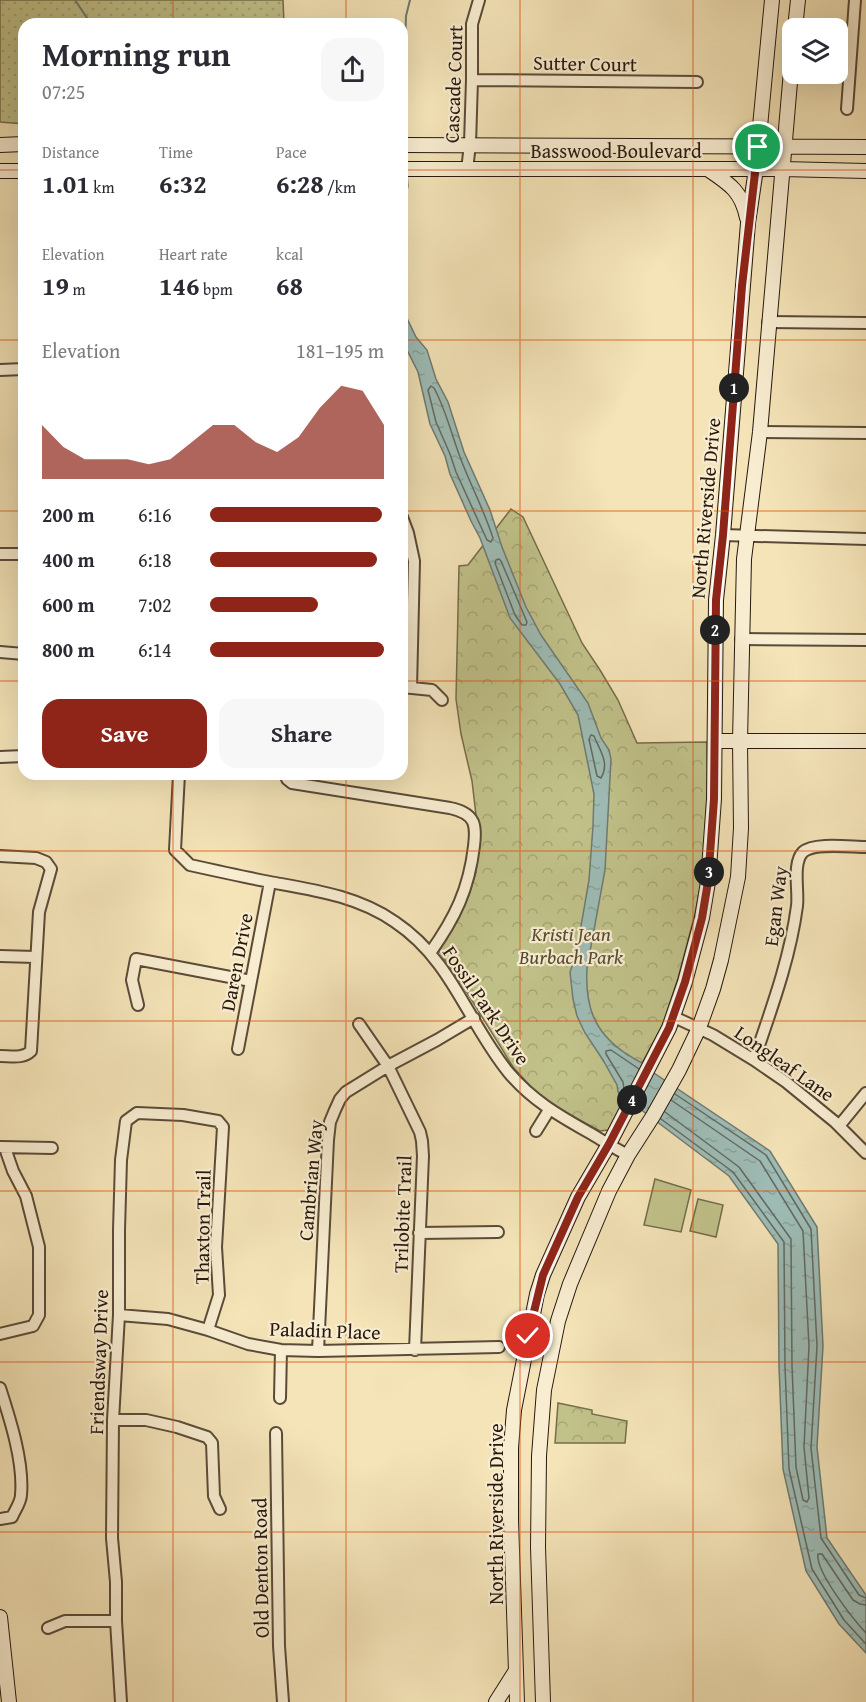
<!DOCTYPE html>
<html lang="en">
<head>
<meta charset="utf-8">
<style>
  body { margin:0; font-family:"Gentium Book Plus",serif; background:#f7f7f7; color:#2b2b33; height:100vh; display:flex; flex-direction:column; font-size:22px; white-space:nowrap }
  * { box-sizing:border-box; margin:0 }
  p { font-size:20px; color:#7c7c81 }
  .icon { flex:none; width:33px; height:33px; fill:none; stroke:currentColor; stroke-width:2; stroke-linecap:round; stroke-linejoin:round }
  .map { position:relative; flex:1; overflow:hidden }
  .sheet { position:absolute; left:18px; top:18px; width:390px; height:762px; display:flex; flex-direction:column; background:#fff; border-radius:18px; box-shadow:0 6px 24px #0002 }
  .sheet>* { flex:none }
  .buttons { position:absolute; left:782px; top:18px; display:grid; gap:12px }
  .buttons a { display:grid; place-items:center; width:66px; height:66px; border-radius:12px; background:#fff; box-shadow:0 6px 24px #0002; font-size:30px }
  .pin { position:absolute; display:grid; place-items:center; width:51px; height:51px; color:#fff; margin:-26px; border:3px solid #fff; border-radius:50%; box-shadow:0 2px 6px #0007 }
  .km { position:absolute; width:30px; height:30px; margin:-15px; border-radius:50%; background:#222; color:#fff; font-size:16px; line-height:30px; text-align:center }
  .round { display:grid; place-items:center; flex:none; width:63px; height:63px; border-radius:18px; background:#f7f7f7 }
  .head { display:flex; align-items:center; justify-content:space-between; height:102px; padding:0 24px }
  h1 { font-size:33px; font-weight:700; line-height:45px }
  .figures { display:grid; grid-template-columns:repeat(3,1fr); gap:9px; height:102px; padding:6px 24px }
  .figures div { display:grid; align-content:center }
  .figures b { font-size:26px; font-weight:700 }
  .figures small { font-size:16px; font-weight:400 }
  .figures p { font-size:16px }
  .chart { height:168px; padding:12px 24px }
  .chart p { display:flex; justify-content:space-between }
  .chart svg { width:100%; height:108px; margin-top:6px; fill:#8f2418; opacity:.7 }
  .button { display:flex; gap:12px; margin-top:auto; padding:12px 24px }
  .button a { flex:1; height:69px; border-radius:18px; background:#8f2418; color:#fff; font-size:24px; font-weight:700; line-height:69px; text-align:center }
  .button a+a { background:#f7f7f7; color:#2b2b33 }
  ul { padding:0 24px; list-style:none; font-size:20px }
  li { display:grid; grid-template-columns:96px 72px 1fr; align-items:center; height:45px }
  li i { height:15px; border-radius:8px; background:#8f2418 }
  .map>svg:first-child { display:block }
  .grass { fill:url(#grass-dots); stroke:#746d4c; stroke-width:1.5 }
  .park { fill:url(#park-crowns); stroke:#746d4c; stroke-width:1.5 }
  .garden { fill:#c1c28a; stroke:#746d4c; stroke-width:1.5 }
  .water { fill:url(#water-ripples); stroke:#6e7b73; stroke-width:1.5 }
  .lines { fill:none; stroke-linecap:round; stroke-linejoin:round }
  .shore { stroke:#626a62; stroke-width:1.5 }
  .stream { stroke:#6e7b73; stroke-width:2 }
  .street-casing { stroke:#5a4b38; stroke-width:14 }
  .secondary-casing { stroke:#27180d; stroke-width:16 }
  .street { stroke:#f8edd1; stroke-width:10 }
  .secondary { stroke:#f8edd1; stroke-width:14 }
  .route-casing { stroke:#fff; stroke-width:12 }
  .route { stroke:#8f2418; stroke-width:8 }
  .grid { fill:none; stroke:#de560c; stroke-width:1.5; stroke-opacity:0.55 }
  .labels { text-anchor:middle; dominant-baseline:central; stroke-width:4.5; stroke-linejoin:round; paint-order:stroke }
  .street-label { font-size:20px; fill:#27180d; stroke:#f8edd1 }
  .park-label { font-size:20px; font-style:italic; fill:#554b32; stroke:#f8edd1 }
</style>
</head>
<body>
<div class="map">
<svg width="866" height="1702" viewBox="0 0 866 1702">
  <defs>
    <pattern id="grass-dots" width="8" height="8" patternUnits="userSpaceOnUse" patternTransform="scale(1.5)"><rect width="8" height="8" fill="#c1c28a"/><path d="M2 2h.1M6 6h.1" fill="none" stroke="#a6a676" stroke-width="1.8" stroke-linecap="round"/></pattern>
    <pattern id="park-crowns" width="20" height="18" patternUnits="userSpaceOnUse" patternTransform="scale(1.5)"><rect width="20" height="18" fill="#c1c28a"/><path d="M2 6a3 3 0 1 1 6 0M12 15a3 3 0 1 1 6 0" fill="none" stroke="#a6a676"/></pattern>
    <pattern id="water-ripples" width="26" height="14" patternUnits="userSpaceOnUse" patternTransform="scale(1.5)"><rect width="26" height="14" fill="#9ebdb7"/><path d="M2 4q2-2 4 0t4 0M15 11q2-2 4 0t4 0" fill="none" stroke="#88a29c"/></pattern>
  </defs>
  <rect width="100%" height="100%" fill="#f4e4b8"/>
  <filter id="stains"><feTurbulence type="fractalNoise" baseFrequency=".00333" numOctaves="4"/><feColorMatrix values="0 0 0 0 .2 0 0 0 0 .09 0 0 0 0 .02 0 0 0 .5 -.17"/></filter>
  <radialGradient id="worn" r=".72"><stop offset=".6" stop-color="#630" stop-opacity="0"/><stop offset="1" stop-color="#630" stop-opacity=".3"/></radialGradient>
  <path class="grass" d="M0,0H283L284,24H24V124L0,122Z"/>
  <path class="park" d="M511,509L523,517L582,643L600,670L618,700L637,743L707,742L708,795L702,878L695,914L678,978L663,1024L633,1080L624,1102L608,1130L600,1131L555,1107L533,1089L513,1067L463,986L439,951L458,920L469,895L476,872L479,841L472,781L461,734L456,699L459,566L468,565Z
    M558,1403L592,1410V1414L627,1421L625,1443H555Z"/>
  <path class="garden" d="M655,1179L691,1190L681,1232L644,1225Z
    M698,1199L723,1205L716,1237L690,1231Z"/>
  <path class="water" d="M407,175L408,186L402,213V176Z
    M402,296L403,310L416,337L427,350L436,379L448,402L464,452L490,510L502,547L526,607L541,635L588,703L601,738L609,750L611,759L605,870L587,968C585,1005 593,1031 625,1053C633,1058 640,1063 649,1066L648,1069L770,1151L817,1227L823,1346L817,1447L827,1538L866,1595V1653L839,1624L806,1571L783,1469L779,1366L778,1244L729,1176L632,1103L630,1106L618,1092L617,1085L603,1060L585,1033L577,1016L573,999L570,972L576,955L589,880L593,826L594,794L578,715L560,684L510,618L480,538L471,521L450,474L445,456L430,424L418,372L402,340Z"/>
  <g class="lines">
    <path class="shore" d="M431,386L434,388C446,410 451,433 460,457C470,484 484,510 493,538L491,542L487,540L456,472L450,454L436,422L428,390Z
      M499,559L501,561L527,622L526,625H522L515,615L495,563L496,560Z
      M591,735L594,736C600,751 610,763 601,778L597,776L589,739Z
      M626,1093L624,1089L623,1082L606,1054V1051L611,1050L639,1069
      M675,1094L766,1155L811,1229L817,1346L811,1448L821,1538L859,1595L866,1598
      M665,1112L739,1167L791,1239L792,1366L796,1467L803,1500L807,1502L809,1498L804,1447L809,1346L803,1231L760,1161L671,1100
      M661,1119L733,1172L784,1242L785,1366L789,1469L812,1569L844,1620L866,1644
      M866,1605L860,1604L853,1600L822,1554H818C815,1571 853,1619 866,1633"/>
    <path class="stream" d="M75,0L91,24
      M402,136L406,16L410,0"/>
    <g class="street-casing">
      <path id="street" d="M472,80L697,82
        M847,109L855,0
        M467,170L470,144L472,80V24L479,0
        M768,322L866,323
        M0,370L24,369
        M760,432L866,433
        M402,517L408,533L414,561L411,688
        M723,535L866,539
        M0,554H24
        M741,639L866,640
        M0,652L24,654
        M402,687L432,690L442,700
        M0,757L24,756
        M179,774L175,850L190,865C217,871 244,877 270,882C314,890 358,896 395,922C453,961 467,1022 509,1073C532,1100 558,1115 588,1132C602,1140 614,1148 628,1155
        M286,774L287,779L292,783L450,808C459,810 469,813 473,822C476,829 475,838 474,846C469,889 455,918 430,953
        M0,856L36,858L46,862L51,869L39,912L31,1051C23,1059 11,1056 0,1056
        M0,956L35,957
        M138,1005L132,980L136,959L251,981
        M674,1017L713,1035L754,1060L786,1082L835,1122L866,1153
        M359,1024L388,1066L420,1132L422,1141L423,1156L415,1350
        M238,1049L270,882
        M754,1060C771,1010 790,959 797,906C799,891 792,863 803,852C814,842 851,847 866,847
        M839,1126L866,1093
        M536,1131L549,1110
        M1,1147L52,1148
        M419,1233L498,1232
        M119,1315L168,1319L208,1330L248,1344L281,1350L318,1351L499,1347
        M0,1334L33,1326L39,1315V1247L26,1196L13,1171L5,1148
        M318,1351L328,1140L330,1122L335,1110L340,1099L346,1092L388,1066L437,1040L474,1018
        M0,1388C10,1419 24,1462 21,1495C21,1502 15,1510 12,1517L0,1519
        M280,1398L281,1350
        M113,1420H146L177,1427L207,1437L212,1443L214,1496L220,1509
        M276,1433L279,1646L283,1702
        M48,1628L65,1621H116
        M121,1702L116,1621V1582L112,1538L113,1420L119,1315V1230L121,1160L126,1121L137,1113L183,1115L218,1121L223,1127L216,1247L219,1295L208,1330"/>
    </g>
    <g class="secondary-casing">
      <path id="secondary" d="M795,28L798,0
        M0,145L24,144
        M402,145L866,147
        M402,169H782L866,171
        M709,170C730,184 742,192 747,218
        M0,171H24
        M715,741H866
        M0,1617L9,1702
        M496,1702L515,1672
        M517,1702L511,1520V1448L514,1410L537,1294L543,1275L578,1197L609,1144L669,1028L685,982L702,918L708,882L714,799L716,600L723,535L748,223L756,169L772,0
        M543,1702L538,1547L539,1456L544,1390L558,1321L570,1284L609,1191L628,1155L653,1116L679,1070L699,1028L713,989L721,960L738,877L741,828L740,741L744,559L760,432L792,59"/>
    </g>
    <use href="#street" class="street"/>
    <use href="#secondary" class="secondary"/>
  </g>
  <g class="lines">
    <g class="route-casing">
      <path id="route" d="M528,1336L543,1275L578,1197L609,1144L669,1028L685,982L702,918L708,882L714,799L716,600L723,535L742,286L758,147"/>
    </g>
    <use href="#route" class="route"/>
  </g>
  <path class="grid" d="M173,0V24M346,0V24M520,0V1702M693,0V1702M0,170H24M402,170H866M0,340H24M402,340H866M0,511H24M402,511H866M0,681H24M402,681H866M173,774V1702M346,774V1702M0,851H866M0,1021H866M0,1191H866M0,1362H866M0,1532H866"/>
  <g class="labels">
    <g class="street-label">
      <text transform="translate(585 63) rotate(1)">Sutter Court</text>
      <text transform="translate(453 84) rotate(-88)">Cascade Court</text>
      <text x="616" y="150">Basswood Boulevard</text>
      <text transform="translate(705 508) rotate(-85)">North Riverside Drive</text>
      <text transform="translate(775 906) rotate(-83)">Egan Way</text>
      <text transform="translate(236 962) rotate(-79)">Daren Drive</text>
      <text transform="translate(487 1005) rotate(56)">Fossil Park Drive</text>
      <text transform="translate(785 1063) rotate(35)">Longleaf Lane</text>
      <text transform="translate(310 1180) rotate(-85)">Cambrian Way</text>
      <text transform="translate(402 1214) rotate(-88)">Trilobite Trail</text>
      <text transform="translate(202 1227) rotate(-89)">Thaxton Trail</text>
      <text transform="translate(325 1330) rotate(2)">Paladin Place</text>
      <text transform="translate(98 1362) rotate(-88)">Friendsway Drive</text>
      <text transform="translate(495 1514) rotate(-90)">North Riverside Drive</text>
      <text transform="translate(260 1568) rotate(-91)">Old Denton Road</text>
    </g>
    <g class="park-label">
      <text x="571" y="933">Kristi Jean<tspan x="571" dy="23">Burbach Park</tspan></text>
    </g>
  </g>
  <rect width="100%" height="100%" filter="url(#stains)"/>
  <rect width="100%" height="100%" fill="url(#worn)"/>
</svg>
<div class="buttons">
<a><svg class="icon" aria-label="layers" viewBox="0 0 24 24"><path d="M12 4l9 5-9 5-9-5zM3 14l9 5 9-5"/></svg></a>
</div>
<div class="pin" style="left:758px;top:147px;background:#1e9e55"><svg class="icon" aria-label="arrive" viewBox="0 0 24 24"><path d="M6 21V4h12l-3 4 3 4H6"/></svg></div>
<div class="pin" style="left:528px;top:1336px;background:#d93025"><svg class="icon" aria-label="check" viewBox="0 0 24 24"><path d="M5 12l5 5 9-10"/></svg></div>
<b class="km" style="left:734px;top:388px">1</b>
<b class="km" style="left:715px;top:630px">2</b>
<b class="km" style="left:709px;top:872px">3</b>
<b class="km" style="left:632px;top:1100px">4</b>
<section class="sheet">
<div class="head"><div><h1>Morning run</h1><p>07:25</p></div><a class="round"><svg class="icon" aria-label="share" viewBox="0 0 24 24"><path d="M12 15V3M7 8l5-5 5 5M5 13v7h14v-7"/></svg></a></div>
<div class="figures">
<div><p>Distance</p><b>1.01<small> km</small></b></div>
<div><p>Time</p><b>6:32</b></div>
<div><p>Pace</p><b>6:28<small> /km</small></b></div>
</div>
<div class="figures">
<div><p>Elevation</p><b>19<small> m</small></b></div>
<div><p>Heart rate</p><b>146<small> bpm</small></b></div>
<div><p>kcal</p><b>68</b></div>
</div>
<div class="chart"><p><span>Elevation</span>181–195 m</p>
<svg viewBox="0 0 160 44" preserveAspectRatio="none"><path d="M0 44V22L10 31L20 36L30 36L40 36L50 38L60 36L70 29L80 22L90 22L100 29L110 33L120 27L130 15L140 6L150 8L160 22V44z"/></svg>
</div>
<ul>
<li><b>200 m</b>6:16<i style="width:99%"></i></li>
<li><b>400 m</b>6:18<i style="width:96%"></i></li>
<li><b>600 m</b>7:02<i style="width:62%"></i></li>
<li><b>800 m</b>6:14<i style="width:100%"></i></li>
</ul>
<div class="button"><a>Save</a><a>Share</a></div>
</section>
</div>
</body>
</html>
